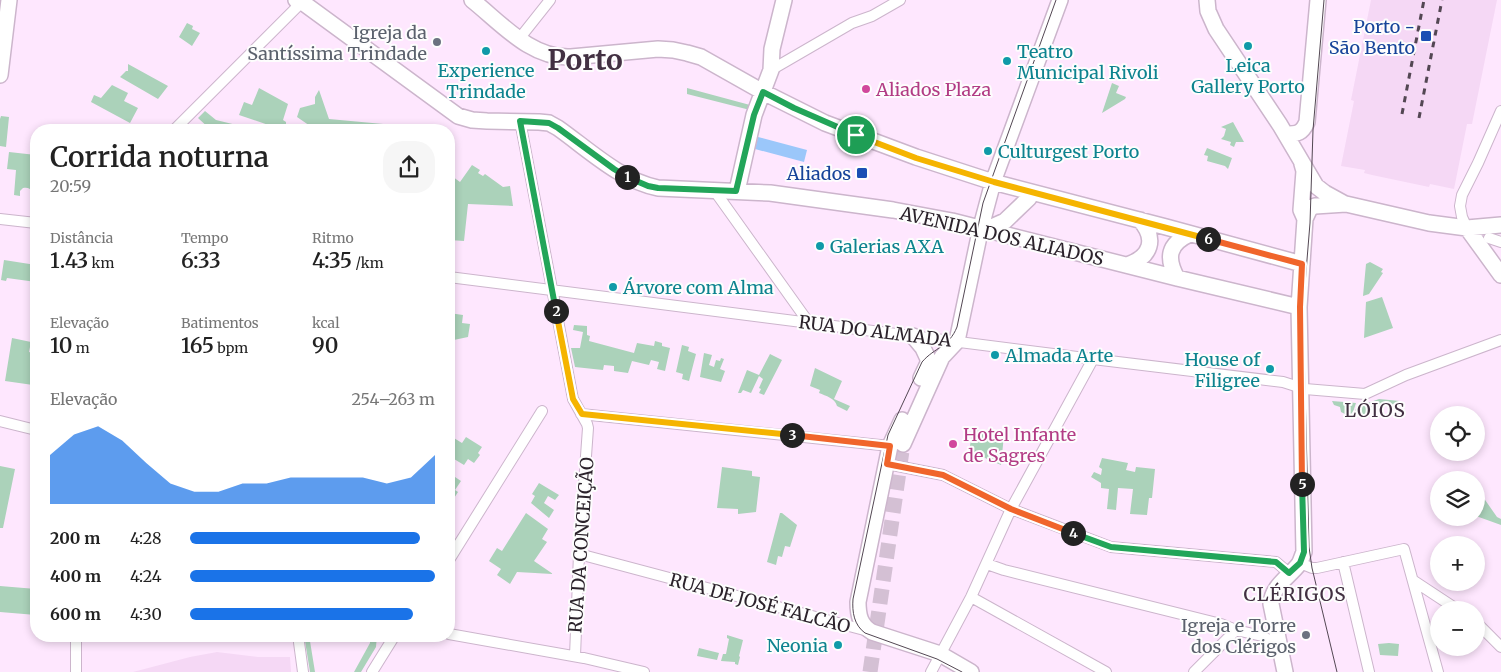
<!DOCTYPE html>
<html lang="pt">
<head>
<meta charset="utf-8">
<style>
  body { margin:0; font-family:Merriweather,serif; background:#f6f6f6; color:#222; height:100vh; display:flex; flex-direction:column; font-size:19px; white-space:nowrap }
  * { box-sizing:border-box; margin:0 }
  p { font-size:16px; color:#767676 }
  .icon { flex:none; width:28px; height:28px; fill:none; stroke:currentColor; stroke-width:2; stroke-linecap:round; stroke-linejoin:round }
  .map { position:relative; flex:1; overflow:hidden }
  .side { position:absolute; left:30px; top:124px; width:425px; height:518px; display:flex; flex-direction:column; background:#fff; border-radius:20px; box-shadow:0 2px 8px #0003 }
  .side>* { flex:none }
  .buttons { position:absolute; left:1430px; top:406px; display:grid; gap:10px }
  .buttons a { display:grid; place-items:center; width:55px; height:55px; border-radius:50%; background:#fff; box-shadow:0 2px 8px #0003; font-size:25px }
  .pin { position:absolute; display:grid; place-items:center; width:42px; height:42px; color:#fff; margin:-21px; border:2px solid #fff; border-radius:50%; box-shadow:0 1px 5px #0007 }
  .km { position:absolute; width:25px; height:25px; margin:-12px; border-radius:50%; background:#222; color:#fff; font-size:14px; line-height:25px; text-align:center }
  .round { display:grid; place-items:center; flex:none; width:52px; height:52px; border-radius:20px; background:#f6f6f6 }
  .overview { display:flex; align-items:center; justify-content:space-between; height:85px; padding:0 20px }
  h1 { font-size:28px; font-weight:600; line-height:38px }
  .stats { display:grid; grid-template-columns:repeat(3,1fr); gap:8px; height:85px; padding:5px 20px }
  .stats div { display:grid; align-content:center }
  .stats b { font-size:21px; font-weight:600 }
  .stats small { font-size:14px; font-weight:400 }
  .stats p { font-size:14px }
  .chart { height:140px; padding:10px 20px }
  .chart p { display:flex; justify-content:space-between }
  .chart svg { width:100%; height:90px; margin-top:5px; fill:#1a73e8; opacity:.7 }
  ul { padding:0 20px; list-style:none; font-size:16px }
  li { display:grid; grid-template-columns:80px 60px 1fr; align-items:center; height:38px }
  li i { height:12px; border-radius:6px; background:#1a73e8 }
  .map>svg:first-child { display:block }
  .built { fill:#f5d8f5 }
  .green { fill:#abd2ba }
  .water { fill:#9bc7fa }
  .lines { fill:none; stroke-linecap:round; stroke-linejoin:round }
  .secondary-tunnel { stroke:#d4c0d4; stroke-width:15; stroke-dasharray:15 8; stroke-linecap:butt }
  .street-casing { stroke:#ccb5cc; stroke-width:12 }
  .secondary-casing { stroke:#ccb5cc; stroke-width:18 }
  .street { stroke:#fff; stroke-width:10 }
  .secondary { stroke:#fff; stroke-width:15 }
  .tram { stroke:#534753; stroke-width:1 }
  .rail { stroke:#534753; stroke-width:3; stroke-dasharray:6 6; stroke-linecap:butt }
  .split-1-casing { stroke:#fff; stroke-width:10 }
  .split-2-casing { stroke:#fff; stroke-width:10 }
  .split-3-casing { stroke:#fff; stroke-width:10 }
  .split-4-casing { stroke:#fff; stroke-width:10 }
  .split-5-casing { stroke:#fff; stroke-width:10 }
  .split-6-casing { stroke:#fff; stroke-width:10 }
  .split-7-casing { stroke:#fff; stroke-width:10 }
  .split-1 { stroke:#22a559; stroke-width:6 }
  .split-2 { stroke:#22a559; stroke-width:6 }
  .split-3 { stroke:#f5b400; stroke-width:6 }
  .split-4 { stroke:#f0652b; stroke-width:6 }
  .split-5 { stroke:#22a559; stroke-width:6 }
  .split-6 { stroke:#f0652b; stroke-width:6 }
  .split-7 { stroke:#f5b400; stroke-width:6 }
  .transit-dot { fill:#1a4fb4; stroke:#fdfdfd; stroke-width:2 }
  .worship-dot { fill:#6b7280; stroke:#fdfdfd; stroke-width:2 }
  .culture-dot { fill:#0f9aa8; stroke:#fdfdfd; stroke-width:2 }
  .hotel-dot { fill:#d1479c; stroke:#fdfdfd; stroke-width:2 }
  .labels { text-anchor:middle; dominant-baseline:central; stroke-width:4; stroke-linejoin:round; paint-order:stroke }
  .transit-label { font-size:18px; fill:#164399; stroke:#fdfdfd; text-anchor:end }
  .worship-label { font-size:18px; fill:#5b616d; stroke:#fdfdfd; text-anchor:end }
  .culture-label { font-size:18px; fill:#0d838f; stroke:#fdfdfd; text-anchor:start }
  .hotel-label { font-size:18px; fill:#b23c85; stroke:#fdfdfd; text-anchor:start }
  .street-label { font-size:18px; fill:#2b222b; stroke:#fdfdfd }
  .neighbourhood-label { font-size:19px; letter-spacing:1px; fill:#423042; stroke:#fdfdfd }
  .town-label { font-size:28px; font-weight:bold; fill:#423042; stroke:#fdfdfd }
</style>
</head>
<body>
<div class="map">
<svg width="1501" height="672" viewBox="0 0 1501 672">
  <rect width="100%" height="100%" fill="#fee7fe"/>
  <path class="built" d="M1371,0H1497L1472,124H1467L1454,189L1430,184L1429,187L1372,175L1364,173L1365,170L1341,166L1354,101L1351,100Z
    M217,652L258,657H290L291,672H133L190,657Z"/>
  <path class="green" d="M187,23L193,26L192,29L200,33L192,46L179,37Z
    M128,64L168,86L158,99L120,77L126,71H128Z
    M1112,83L1119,86L1116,93L1126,97L1125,99L1102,113Z
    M112,85L128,93L124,101L138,108L130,123L91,102L94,95L101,98Z
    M259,88L288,104L283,120L286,122V124L293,130H280V129L239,115L244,102L252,105Z
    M687,88L750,105V110L687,94Z
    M319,90L329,119L394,125L390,130H316L297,117L300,108L315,104V97Z
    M205,111L216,120L257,130H211L198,118Z
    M1,116L9,117L6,147L0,146V119Z
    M1233,122L1244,142H1236L1234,147L1230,145L1231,142L1221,139L1224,136L1226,129L1221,127Z
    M1207,148L1232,158L1228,169L1225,166L1207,161L1208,156L1204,155Z
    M9,152L36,155V213H31C31,203 37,185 23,188L20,191V196L14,195L16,170L7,169Z
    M472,165L480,170L478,173L483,176L485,174L503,187L510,186L513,206L468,204L464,241L449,240V174L460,182Z
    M4,260L36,265V282L7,278L6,281L1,280Z
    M1370,262L1383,269L1381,272L1383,273L1369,294L1363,296L1366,264Z
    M1382,297L1393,328L1364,338L1366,302Z
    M449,313L463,315L462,323L470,324L468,337L449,341Z
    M574,325L587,326V335L590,336L589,341L634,353L637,343L654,346L655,341L662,343V346L670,348L665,371L657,369L659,362L651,360L649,365L632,361L628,373L614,371V366L604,365L603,370L575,367L571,348H580L583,332L573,330Z
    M12,338L31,342L29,352L36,354V389L33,388V385L5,381Z
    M682,345L689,347L688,351L696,354L689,381L682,379L683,374L676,372Z
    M704,353L712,355L709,365L714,367L716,360L720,361L721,358L724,359L720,369L725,371L721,382L700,377Z
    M770,354L782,360L764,395L759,393L761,389L759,388L763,379L759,376L751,393L743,390L741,393H738L747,370L759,375Z
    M815,368L842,381L834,399L850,406L847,411L837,406C835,398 826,396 819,393L820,390L810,386Z
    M1379,399L1400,401L1389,406L1373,405L1365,415L1355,411L1358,404H1365Z
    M1332,401L1356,403L1353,412L1349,416L1341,412L1340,407L1334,405Z
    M973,429L1004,435L1001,465L969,451Z
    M449,435L462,443L466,437L482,447L478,453L480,455L474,463L468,459L464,465L449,456Z
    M1102,458L1128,463L1126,470L1135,472L1136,467L1155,469L1152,498H1149L1147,515L1130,514L1133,489L1118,488L1116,510L1107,509L1109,489L1101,488V483L1091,477L1094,472L1101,475L1102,469L1099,467Z
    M0,466L15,469L3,528H0Z
    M722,467L752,471V476L760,477L756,512L738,514V509L717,508Z
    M449,473L461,481L455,490L458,492L449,506Z
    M539,483L559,495L555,500L548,496L544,503L554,510L549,518L531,503L535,496L532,494Z
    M1476,487L1497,517L1501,519V525L1476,516Z
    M526,513L548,529L542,539L547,542L534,561L553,574L517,572L510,584L497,575L501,569L489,561L497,548L502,551Z
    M780,513H782L797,525L790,547L785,546L782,557L778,556L776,565L767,562Z
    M0,586L36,589V615L0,612Z
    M304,635H309L315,672H310Z
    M370,635H377L376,647L361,672H354L370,643Z
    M727,635L743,640L739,656L740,657L738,665L735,664V662L721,661L723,654H726L729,639L727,638Z
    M1389,643L1399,644L1398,656L1380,655L1378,644Z
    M699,648L719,653L717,660L697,656Z"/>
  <path class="water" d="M758,137L807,150L804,162L755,149Z"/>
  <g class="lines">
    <path class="secondary-tunnel" d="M870,672L903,444"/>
    <g class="street-casing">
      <path id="street" d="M519,39L550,0
        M771,70L852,23L872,16L900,0
        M520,121L573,399L587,424L588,428L579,554L575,656
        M174,130L302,2
        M714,190L809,323
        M0,219L36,223
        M1467,228L1462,217L1460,206L1462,195L1478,163L1501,111
        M1489,238L1501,242
        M449,277L1093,359L1283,382L1305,389L1365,394L1406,375L1501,340
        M581,414L890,446
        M0,421L36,430
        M887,464L943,475L1011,509L1111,547L1276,562L1289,573
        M579,554L868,631
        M449,560L542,411
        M1343,562L1369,672
        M1300,563L1312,568H1317L1404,549L1438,672
        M987,564L1004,570L1221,624L1236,630L1262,636L1278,645
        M1414,581L1458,610
        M971,597L1106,672
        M1476,622L1501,647
        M449,634L584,658L644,672
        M76,635V672
        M298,635L303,672
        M372,672L395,635
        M931,672L971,597L1011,509L1093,359
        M1194,672L1236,630"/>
    </g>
    <g class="secondary-casing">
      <path id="secondary" d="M296,0L302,2L458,116L472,120L487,121L539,122L549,123L558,128C589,150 620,180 658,188L770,193L893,210L952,221L1177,278L1299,307
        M472,0C501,23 531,59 571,57L658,49L673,50L687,53L701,57L763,92L825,123L916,157L993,182L1166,227L1302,264
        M1207,0L1208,11L1216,29L1280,125L1316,186L1325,193L1345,204
        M0,75L9,0
        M1286,134C1298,134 1302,133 1307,122L1318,0
        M1302,164L1304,171L1301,210L1305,219
        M737,191L754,115L771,70L772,49L784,0
        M1467,228L1501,275
        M987,229L1005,221L1029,198L1031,192
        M1127,265C1151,257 1157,239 1140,220
        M1177,278C1166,258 1168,244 1190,234
        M913,336L923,348L929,361L921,378
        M902,420L890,446L858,602C858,615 860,625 872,632L940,654L971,672
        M903,444L942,357L957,341L981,227L993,182L1060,0
        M1285,672L1271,604C1272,586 1289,577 1299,564C1301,561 1302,556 1304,552L1299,307L1305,219L1310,208L1315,206L1346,204L1429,223L1467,228L1501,225"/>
    </g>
    <use href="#street" class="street"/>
    <use href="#secondary" class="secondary"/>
    <path class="tram" d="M1324,0L1313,130L1310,223L1303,309L1309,547L1312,568L1337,672
      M962,672L937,659L865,633C854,625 852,612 853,599L888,435L922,362C935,347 949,347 957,327L983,203L1056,0"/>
    <path class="rail" d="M1402,114L1424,0
      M1419,118L1442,0"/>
  </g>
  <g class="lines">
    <g class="split-1-casing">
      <path id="split-1" d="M627,177L648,186L658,188L736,191L754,115L763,92L794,108L856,135"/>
    </g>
    <g class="split-2-casing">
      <path id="split-2" d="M556,311L520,121L549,123L558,128L614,169L627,177"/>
    </g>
    <g class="split-3-casing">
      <path id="split-3" d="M556,311L573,399L582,414L792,435"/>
    </g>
    <g class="split-4-casing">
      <path id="split-4" d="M792,435L890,446L887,464L943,475L1011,509L1073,533"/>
    </g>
    <g class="split-5-casing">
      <path id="split-5" d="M1073,533L1111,547L1276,562L1289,573L1300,563L1304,552L1302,484"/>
    </g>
    <g class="split-6-casing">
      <path id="split-6" d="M1208,239L1302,264L1300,307L1302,484"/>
    </g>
    <g class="split-7-casing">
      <path id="split-7" d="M856,135L916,158L994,182L1208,239"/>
    </g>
    <use href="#split-1" class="split-1"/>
    <use href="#split-2" class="split-2"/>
    <use href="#split-3" class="split-3"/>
    <use href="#split-4" class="split-4"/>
    <use href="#split-5" class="split-5"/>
    <use href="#split-6" class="split-6"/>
    <use href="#split-7" class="split-7"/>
  </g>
  <g class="transit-dot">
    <rect x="1420" y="30" width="12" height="12" rx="2.5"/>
    <rect x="856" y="167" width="12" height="12" rx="2.5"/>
  </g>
  <g class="worship-dot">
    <circle cx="437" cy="42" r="5"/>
    <circle cx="1306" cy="635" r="5"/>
  </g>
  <g class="culture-dot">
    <circle cx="1248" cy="46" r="5"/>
    <circle cx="486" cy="51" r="5"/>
    <circle cx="1007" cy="61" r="5"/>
    <circle cx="988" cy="151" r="5"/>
    <circle cx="820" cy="246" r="5"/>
    <circle cx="613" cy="287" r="5"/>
    <circle cx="995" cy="355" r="5"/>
    <circle cx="1270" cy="369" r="5"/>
    <circle cx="838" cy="645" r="5"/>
  </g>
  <g class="hotel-dot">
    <circle cx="866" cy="89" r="5"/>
    <circle cx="953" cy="444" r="5"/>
  </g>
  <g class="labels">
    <g class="transit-label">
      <text x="1415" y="26">Porto -<tspan x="1415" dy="21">São Bento</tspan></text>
      <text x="851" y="173">Aliados</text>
    </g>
    <g class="worship-label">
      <text x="427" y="32">Igreja da<tspan x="427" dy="21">Santíssima Trindade</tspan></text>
      <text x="1296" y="625">Igreja e Torre<tspan x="1296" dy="21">dos Clérigos</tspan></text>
    </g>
    <g class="culture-label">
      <text x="1017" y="51">Teatro<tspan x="1017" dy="21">Municipal Rivoli</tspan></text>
      <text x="1248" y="65" text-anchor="middle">Leica<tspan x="1248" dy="21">Gallery Porto</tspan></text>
      <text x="486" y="70" text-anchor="middle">Experience<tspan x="486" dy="21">Trindade</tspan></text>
      <text x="998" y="151">Culturgest Porto</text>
      <text x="830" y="246">Galerias AXA</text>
      <text x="623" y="287">Árvore com Alma</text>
      <text x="1005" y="355">Almada Arte</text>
      <text x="1260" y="359" text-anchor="end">House of<tspan x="1260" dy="21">Filigree</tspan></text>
      <text x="828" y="645" text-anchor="end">Neonia</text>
    </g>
    <g class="hotel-label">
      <text x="876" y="89">Aliados Plaza</text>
      <text x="963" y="434">Hotel Infante<tspan x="963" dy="21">de Sagres</tspan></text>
    </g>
    <g class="street-label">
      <text transform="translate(1002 236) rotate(13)">AVENIDA DOS ALIADOS</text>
      <text transform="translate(875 331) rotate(7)">RUA DO ALMADA</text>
      <text transform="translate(581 545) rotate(-86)">RUA DA CONCEIÇÃO</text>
      <text transform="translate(760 603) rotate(15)">RUA DE JOSÉ FALCÃO</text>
    </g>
    <g class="neighbourhood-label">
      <text x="1375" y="410">LÓIOS</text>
      <text x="1295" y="594">CLÉRIGOS</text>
    </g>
    <g class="town-label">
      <text x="585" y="60">Porto</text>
    </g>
  </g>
</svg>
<div class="buttons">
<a><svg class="icon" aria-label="locate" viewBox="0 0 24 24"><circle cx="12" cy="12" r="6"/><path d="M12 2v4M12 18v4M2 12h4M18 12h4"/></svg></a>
<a><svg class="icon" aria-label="layers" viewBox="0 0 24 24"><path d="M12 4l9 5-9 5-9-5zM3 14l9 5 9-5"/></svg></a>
<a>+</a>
<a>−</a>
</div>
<div class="pin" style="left:856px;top:135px;background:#1e9e55"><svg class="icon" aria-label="arrive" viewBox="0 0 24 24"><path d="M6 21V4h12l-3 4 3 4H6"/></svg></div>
<b class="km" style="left:627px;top:177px">1</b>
<b class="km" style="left:556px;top:311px">2</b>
<b class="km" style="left:792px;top:435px">3</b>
<b class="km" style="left:1073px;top:533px">4</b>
<b class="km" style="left:1302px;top:484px">5</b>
<b class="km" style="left:1208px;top:239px">6</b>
<section class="side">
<div class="overview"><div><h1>Corrida noturna</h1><p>20:59</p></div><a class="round"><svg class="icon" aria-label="share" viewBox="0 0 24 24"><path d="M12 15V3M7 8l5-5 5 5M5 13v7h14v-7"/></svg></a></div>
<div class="stats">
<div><p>Distância</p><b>1.43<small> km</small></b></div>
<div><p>Tempo</p><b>6:33</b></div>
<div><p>Ritmo</p><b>4:35<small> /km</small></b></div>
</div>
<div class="stats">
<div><p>Elevação</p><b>10<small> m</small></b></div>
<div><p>Batimentos</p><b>165<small> bpm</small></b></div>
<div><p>kcal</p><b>90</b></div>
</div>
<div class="chart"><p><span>Elevação</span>254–263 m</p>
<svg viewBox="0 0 160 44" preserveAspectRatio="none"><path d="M0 44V20L10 10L20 6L30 13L40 24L50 34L60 38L70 38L80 34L90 34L100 31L110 31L120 31L130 31L140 34L150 31L160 20V44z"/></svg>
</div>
<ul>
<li><b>200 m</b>4:28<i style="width:94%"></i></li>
<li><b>400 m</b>4:24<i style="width:100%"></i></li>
<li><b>600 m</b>4:30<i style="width:91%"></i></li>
</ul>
</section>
</div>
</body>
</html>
